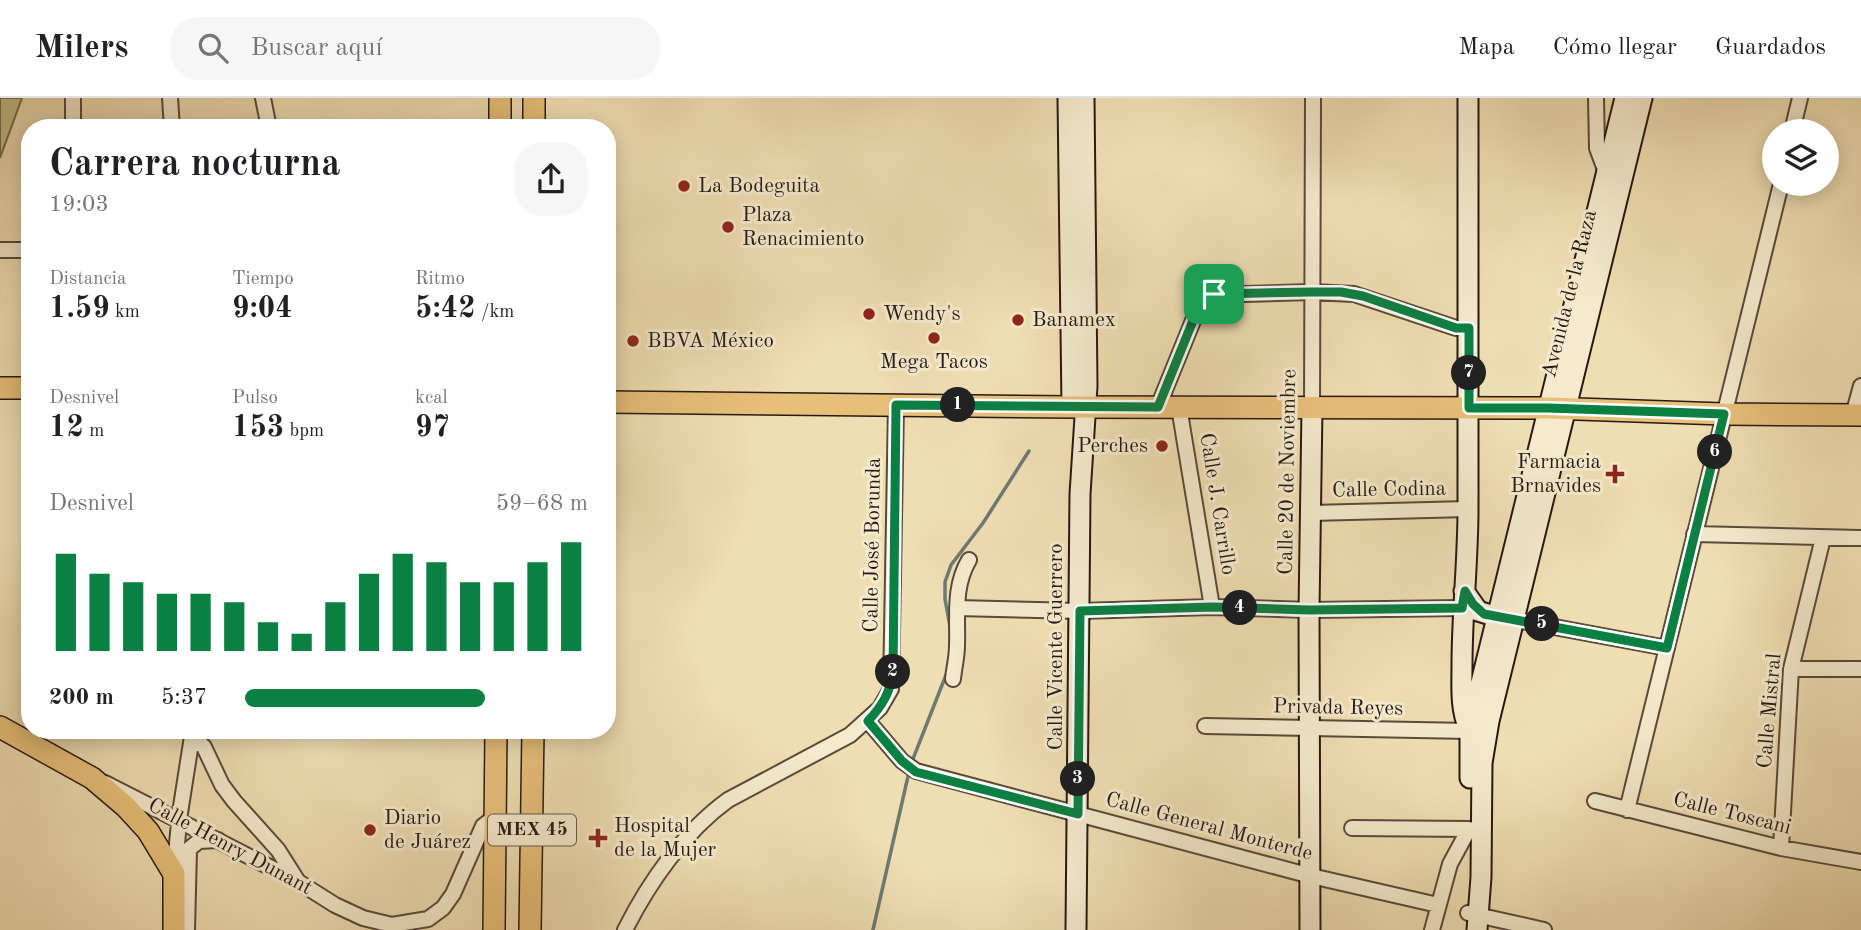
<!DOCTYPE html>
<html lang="es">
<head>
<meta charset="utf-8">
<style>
  body { margin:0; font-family:"Old Standard TT",serif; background:#f6f6f6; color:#202124; height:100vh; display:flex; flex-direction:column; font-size:26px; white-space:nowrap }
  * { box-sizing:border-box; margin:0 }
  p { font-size:23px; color:#757577 }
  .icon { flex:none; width:38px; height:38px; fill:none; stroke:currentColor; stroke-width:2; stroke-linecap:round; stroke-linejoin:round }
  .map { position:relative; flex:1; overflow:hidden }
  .drawer { position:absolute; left:21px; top:21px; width:595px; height:620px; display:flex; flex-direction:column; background:#fff; border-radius:28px; box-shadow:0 4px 18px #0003 }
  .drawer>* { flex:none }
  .buttons { position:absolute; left:1762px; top:21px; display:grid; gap:14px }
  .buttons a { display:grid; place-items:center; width:77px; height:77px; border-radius:50%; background:#fff; box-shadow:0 4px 18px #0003; font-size:35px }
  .pin { position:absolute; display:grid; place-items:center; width:60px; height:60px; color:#fff; margin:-30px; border-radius:14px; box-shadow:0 4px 10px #0006 }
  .km { position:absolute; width:35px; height:35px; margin:-18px; border-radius:50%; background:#222; color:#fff; font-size:19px; line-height:35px; text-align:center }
  .round { display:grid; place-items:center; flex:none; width:74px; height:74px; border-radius:28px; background:#f6f6f6 }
  .headline { display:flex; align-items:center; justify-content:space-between; height:119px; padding:0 28px }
  h1 { font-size:38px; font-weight:800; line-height:52px }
  .figures { display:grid; grid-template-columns:repeat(3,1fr); gap:10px; height:119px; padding:7px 28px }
  .figures div { display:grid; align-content:center }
  .figures b { font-size:30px; font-weight:800 }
  .figures small { font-size:19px; font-weight:400 }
  .figures p { font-size:19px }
  .chart { height:196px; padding:14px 28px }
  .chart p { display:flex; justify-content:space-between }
  .chart svg { width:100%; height:126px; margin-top:7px; stroke:#0b8043; stroke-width:6 }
  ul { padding:0 28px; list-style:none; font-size:23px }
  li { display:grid; grid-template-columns:112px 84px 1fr; align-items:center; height:52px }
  li i { height:18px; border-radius:9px; background:#0b8043 }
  header { display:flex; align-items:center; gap:42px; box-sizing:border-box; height:98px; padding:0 35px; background:#fff; border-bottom:2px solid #e0e0e0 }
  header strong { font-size:33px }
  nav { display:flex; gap:38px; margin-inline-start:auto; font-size:24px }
  .search { width:490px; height:63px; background:#f6f6f6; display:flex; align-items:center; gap:18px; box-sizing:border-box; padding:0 24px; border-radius:28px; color:#757577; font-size:26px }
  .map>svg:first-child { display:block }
  .green { fill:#bfc088; stroke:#726c4e; stroke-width:2 }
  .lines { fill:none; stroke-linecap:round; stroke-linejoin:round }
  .stream { stroke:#6c7a73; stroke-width:3.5 }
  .street-casing { stroke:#584a3b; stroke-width:18 }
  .secondary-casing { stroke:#261913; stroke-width:23 }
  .primary-casing { stroke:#261913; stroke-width:24 }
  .street { stroke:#f5eacd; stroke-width:14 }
  .secondary { stroke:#f5eacd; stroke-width:19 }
  .primary { stroke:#e8bf79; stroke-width:21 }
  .route-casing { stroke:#fff; stroke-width:14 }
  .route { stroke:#0b8043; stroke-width:9 }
  .poi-dot { fill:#8f2418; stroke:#f5eacd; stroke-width:2.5 }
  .labels { text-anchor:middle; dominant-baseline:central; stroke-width:6; stroke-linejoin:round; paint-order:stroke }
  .shield { fill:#f5eacd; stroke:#64584b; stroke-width:2 }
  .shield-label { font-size:19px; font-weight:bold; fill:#261913 }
  .poi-label { font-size:21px; fill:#261913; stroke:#f5eacd; text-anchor:start }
  .street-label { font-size:21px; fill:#261913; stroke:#f5eacd }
</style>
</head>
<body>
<header>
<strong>Milers</strong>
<div class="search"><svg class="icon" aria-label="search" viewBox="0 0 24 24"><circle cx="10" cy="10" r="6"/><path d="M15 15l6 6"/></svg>Buscar aquí</div>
<nav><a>Mapa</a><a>Cómo llegar</a><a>Guardados</a></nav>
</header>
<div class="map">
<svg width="1861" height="832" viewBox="0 0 1861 832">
  <rect width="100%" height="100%" fill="#efdeb2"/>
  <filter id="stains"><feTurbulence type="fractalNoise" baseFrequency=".00286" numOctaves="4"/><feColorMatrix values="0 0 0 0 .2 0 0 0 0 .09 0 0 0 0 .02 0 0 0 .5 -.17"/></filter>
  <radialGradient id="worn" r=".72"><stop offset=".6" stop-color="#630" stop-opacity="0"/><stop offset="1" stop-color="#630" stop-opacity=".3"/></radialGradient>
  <path class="green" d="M0,0H22L0,60Z"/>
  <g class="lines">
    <path class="stream" d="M951,534L945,501V484L951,467L983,425L1029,353
      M911,666L948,572
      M873,832L909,674"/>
    <g class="street-casing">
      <path id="street" d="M170,0L172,30
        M263,0L269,30
        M1596,0L1597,50L1607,77
        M73,30V0
        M1792,33L1800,0
        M0,152H30
        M1158,309L1201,203L1208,197L1311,194L1354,196L1456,230H1469
        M1179,309L1212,509
        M1312,310L1313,0
        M1853,317L1861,288
        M1311,415L1468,411
        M1694,436L1861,440
        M957,510L1080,513L1212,509L1309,512L1462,510
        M1506,520L1667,550
        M1791,571H1861
        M953,581C954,570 957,559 957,548C958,518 953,489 969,462
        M868,623L902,663L916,673L1311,778L1438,807
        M1205,628L1470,633
        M192,638L204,649L222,687L234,703L278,752L297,782
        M105,685L297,783L335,807L363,820L392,827L428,821L443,810L453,796L483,728L496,718
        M1595,703L1781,750L1861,764
        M1627,712L1781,86
        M1352,730L1469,731
        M1781,750L1791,571L1823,440
        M174,776L180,715L193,632
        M1468,815L1544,832
        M187,832L189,751L199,743L218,742
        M625,832C649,784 685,733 728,702L850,637L880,610L891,591L896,307
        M1432,832L1450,766L1469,731"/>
    </g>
    <g class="secondary-casing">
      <path id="secondary" d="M1068,0L1072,309
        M1468,0V411C1468,463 1462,515 1462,567C1462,589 1460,610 1469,631
        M1464,493L1478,513L1497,519
        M1470,680V633L1474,613L1625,0
        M1076,832L1080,396L1087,288L1084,0
        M1310,832L1309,512L1312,310
        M1477,832L1481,779L1482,665L1489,623L1642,0"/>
    </g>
    <g class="primary-casing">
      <path id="primary" d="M534,0V30
        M500,30V0
        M0,290H30
        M607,304L1072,309L1548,310L1724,316L1861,317
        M0,629L92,680L125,708L148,733L174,776V832
        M494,832L496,632
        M530,832L533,632"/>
    </g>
    <use href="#street" class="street"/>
    <use href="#secondary" class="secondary"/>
    <use href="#primary" class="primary"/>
  </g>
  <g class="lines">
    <g class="route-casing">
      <path id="route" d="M1311,194H1341L1363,198L1456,230H1469V310H1548L1724,316L1667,550L1484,516L1473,506L1465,493L1462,510L1309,512L1212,509L1080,513L1078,716L916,674L902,663L868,623C882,608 890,595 893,574L896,307L1158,309L1201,203L1214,196Z"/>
    </g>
    <use href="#route" class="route"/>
  </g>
  <g class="poi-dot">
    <circle cx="684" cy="88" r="7"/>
    <circle cx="728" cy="129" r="7"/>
    <circle cx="869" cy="216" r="7"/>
    <circle cx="1018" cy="222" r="7"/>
    <circle cx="934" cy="240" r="7"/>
    <circle cx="633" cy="243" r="7"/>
    <circle cx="1162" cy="348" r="7"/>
    <path d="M1611.5 365.5h7v7h7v7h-7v7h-7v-7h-7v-7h7z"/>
    <circle cx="370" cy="732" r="7"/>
    <path d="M594.5 729.5h7v7h7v7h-7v7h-7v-7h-7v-7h7z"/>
  </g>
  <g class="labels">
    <rect class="shield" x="488" y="716.5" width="88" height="31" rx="5"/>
    <g class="shield-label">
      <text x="532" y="732">MEX 45</text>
    </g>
    <g class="poi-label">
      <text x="698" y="88">La Bodeguita</text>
      <text x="742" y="117">Plaza<tspan x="742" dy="24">Renacimiento</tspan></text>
      <text x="883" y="216">Wendy's</text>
      <text x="1032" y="222">Banamex</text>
      <text x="647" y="243">BBVA México</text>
      <text x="934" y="264" text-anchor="middle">Mega Tacos</text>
      <text x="1148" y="348" text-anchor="end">Perches</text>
      <text x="1601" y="364" text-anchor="end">Farmacia<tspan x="1601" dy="24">Brnavides</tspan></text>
      <text x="384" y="720">Diario<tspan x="384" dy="24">de Juárez</tspan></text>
      <text x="614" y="728">Hospital<tspan x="614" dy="24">de la Mujer</tspan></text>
    </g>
    <g class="street-label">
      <text transform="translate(1570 196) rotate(-76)">Avenida de la Raza</text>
      <text transform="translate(1288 374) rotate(-89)">Calle 20 de Noviembre</text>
      <text transform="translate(1389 392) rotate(-1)">Calle Codina</text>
      <text transform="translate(1217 406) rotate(81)">Calle J. Carrillo</text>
      <text transform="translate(873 447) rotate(-89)">Calle José Borunda</text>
      <text transform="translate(1056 549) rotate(-90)">Calle Vicente Guerrero</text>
      <text transform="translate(1338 610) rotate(1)">Privada Reyes</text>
      <text transform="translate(1770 613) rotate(-85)">Calle Mistral</text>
      <text transform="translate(1732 716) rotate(14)">Calle Toscani</text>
      <text transform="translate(1209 729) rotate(15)">Calle General Monterde</text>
      <text transform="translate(230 749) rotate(28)">Calle Henry Dunant</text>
    </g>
  </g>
  <rect width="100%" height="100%" filter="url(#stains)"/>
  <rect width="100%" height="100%" fill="url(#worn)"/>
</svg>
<div class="buttons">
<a><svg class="icon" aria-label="layers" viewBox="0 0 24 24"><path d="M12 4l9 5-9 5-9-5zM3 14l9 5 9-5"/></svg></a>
</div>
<div class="pin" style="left:1214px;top:196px;background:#1e9e55"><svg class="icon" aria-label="arrive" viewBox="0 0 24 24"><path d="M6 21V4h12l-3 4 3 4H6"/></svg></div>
<b class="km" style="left:958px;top:307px">1</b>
<b class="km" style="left:893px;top:574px">2</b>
<b class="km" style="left:1078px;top:681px">3</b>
<b class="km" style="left:1240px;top:510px">4</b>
<b class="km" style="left:1542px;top:526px">5</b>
<b class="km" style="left:1715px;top:354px">6</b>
<b class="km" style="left:1469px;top:275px">7</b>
<section class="drawer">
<div class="headline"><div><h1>Carrera nocturna</h1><p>19:03</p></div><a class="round"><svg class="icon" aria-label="share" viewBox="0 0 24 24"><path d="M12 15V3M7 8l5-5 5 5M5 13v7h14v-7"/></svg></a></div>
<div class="figures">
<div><p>Distancia</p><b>1.59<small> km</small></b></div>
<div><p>Tiempo</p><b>9:04</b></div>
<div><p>Ritmo</p><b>5:42<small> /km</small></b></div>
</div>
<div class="figures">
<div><p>Desnivel</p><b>12<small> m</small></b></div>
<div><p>Pulso</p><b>153<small> bpm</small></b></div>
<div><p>kcal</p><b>97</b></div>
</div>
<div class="chart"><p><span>Desnivel</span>59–68 m</p>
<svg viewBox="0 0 160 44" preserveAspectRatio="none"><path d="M5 44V10M15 44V17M25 44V20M35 44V24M45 44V24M55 44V27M65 44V34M75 44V38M85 44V27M95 44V17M105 44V10M115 44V13M125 44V20M135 44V20M145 44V13M155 44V6"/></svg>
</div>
<ul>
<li><b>200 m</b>5:37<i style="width:70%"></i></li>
</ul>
</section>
</div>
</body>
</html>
